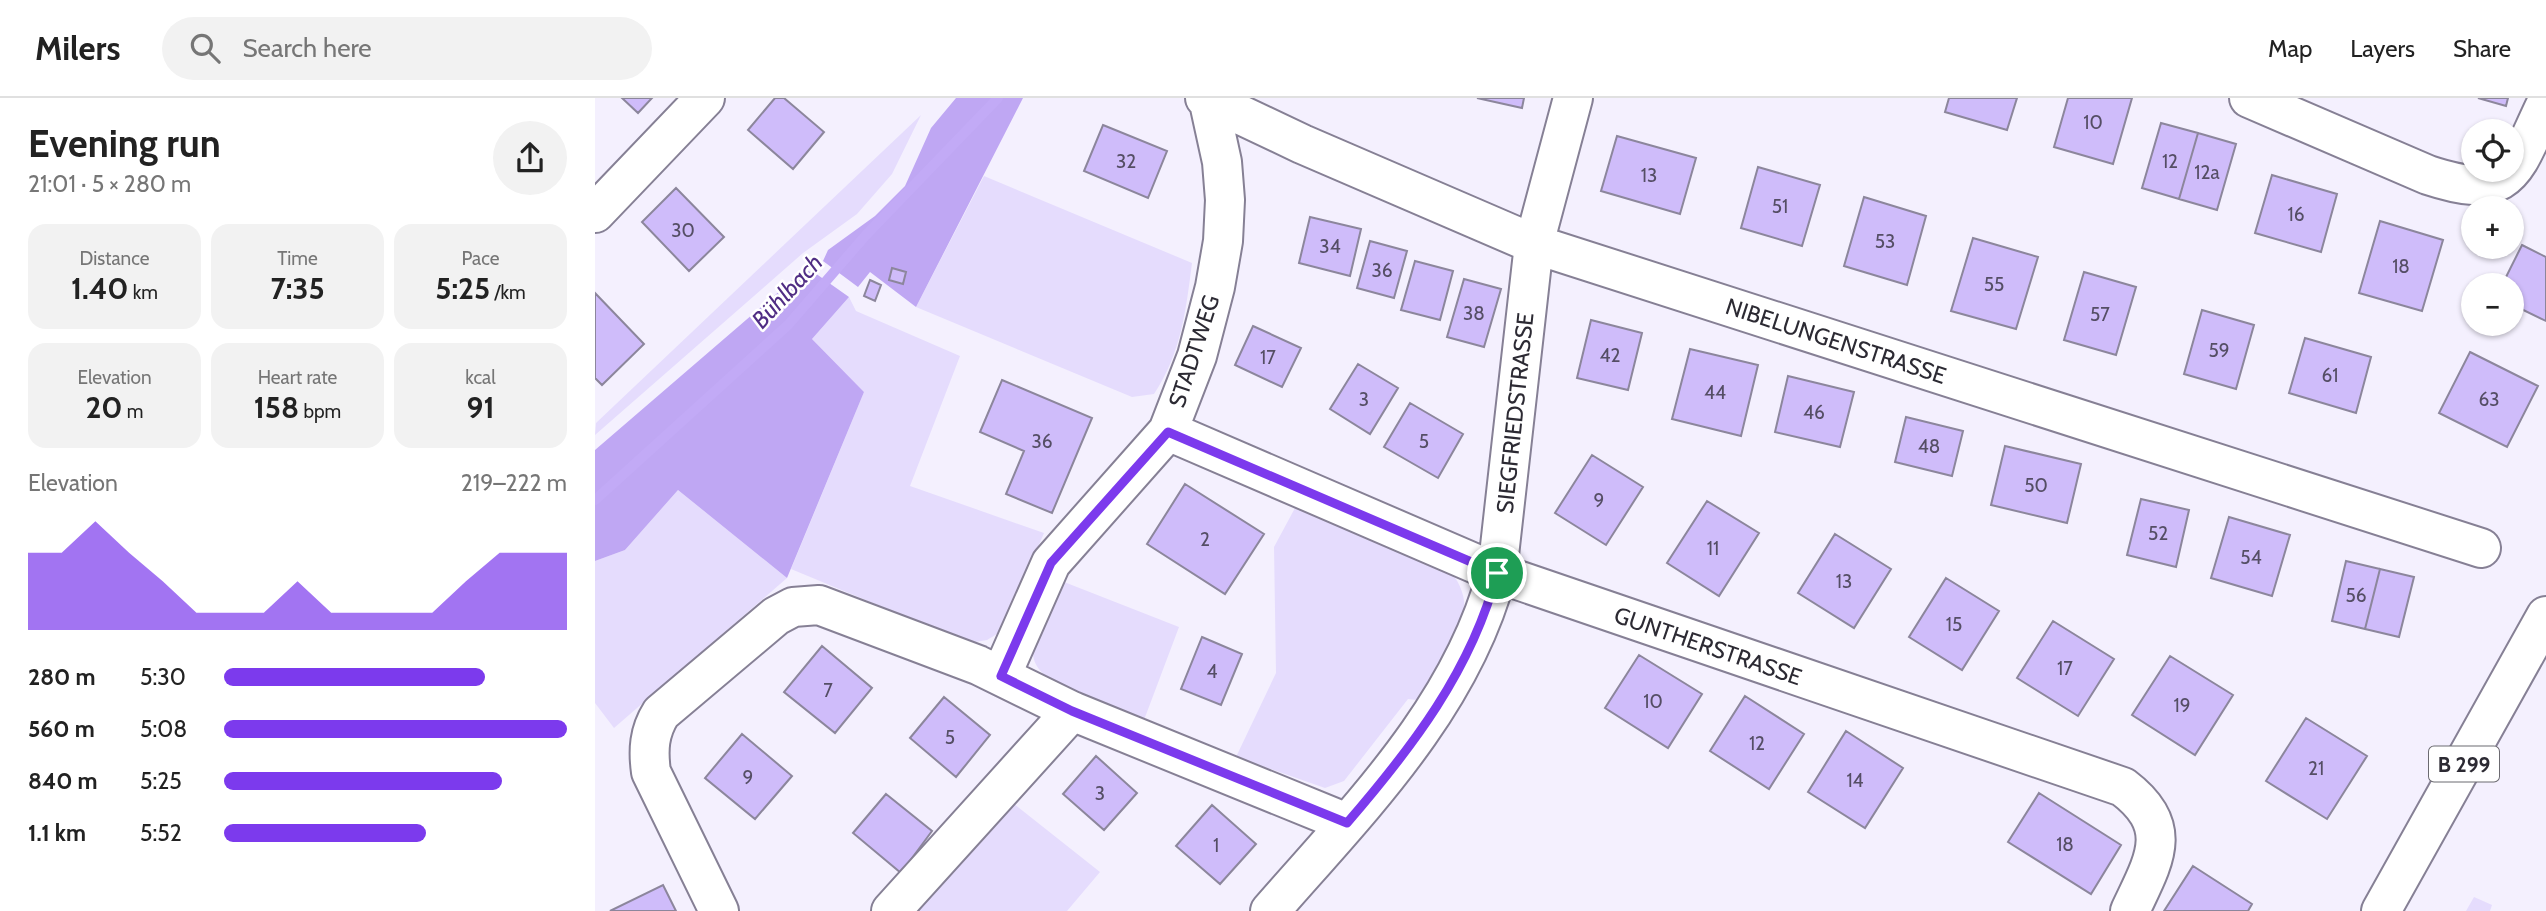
<!DOCTYPE html>
<html lang="en">
<head>
<meta charset="utf-8">
<style>
  body { margin:0; font-family:Cabin,sans-serif; background:#f2f2f2; color:#222; height:100vh; display:flex; flex-direction:column; font-size:26px; white-space:nowrap }
  * { box-sizing:border-box; margin:0 }
  p { font-size:23px; color:#767676 }
  .icon { flex:none; width:38px; height:38px; fill:none; stroke:currentColor; stroke-width:2; stroke-linecap:round; stroke-linejoin:round }
  .map { position:relative; flex:1; overflow:hidden }
  .sheet { display:flex; flex-direction:column; background:#fff; width:595px }
  .sheet>* { flex:none }
  .controls { position:absolute; left:1866px; top:21px; display:grid; gap:14px }
  .controls a { display:grid; place-items:center; width:63px; height:63px; border-radius:50%; background:#fff; box-shadow:0 2px 5px #0004; font-size:35px }
  .pin { position:absolute; display:grid; place-items:center; width:60px; height:60px; color:#fff; margin:-30px; border:4px solid #fff; border-radius:50%; box-shadow:0 2px 7px #0007 }
  .round { display:grid; place-items:center; flex:none; width:74px; height:74px; border-radius:37px; background:#f2f2f2 }
  .headline { display:flex; align-items:center; justify-content:space-between; height:119px; padding:0 28px }
  h1 { font-size:38px; font-weight:800; line-height:52px }
  .stats { display:grid; grid-template-columns:repeat(3,1fr); gap:10px; height:119px; padding:7px 28px }
  .stats div { display:grid; align-content:center; border-radius:18px; background:#f2f2f2; text-align:center }
  .stats b { font-size:30px; font-weight:800 }
  .stats small { font-size:19px; font-weight:400 }
  .stats p { font-size:19px }
  .chart { height:196px; padding:14px 28px }
  .chart p { display:flex; justify-content:space-between }
  .chart svg { width:100%; height:126px; margin-top:7px; fill:#7c3aed; opacity:.7 }
  ul { padding:0 28px; list-style:none; font-size:23px }
  li { display:grid; grid-template-columns:112px 84px 1fr; align-items:center; height:52px }
  li i { height:18px; border-radius:9px; background:#7c3aed }
  header { display:flex; align-items:center; gap:42px; box-sizing:border-box; height:98px; padding:0 35px; background:#fff; border-bottom:2px solid #e0e0e0 }
  header strong { font-size:33px }
  nav { display:flex; gap:38px; margin-inline-start:auto; font-size:24px }
  .search { width:490px; height:63px; background:#f2f2f2; display:flex; align-items:center; gap:18px; box-sizing:border-box; padding:0 24px; border-radius:38px; color:#767676; font-size:26px }
  main { display:flex; flex:1; min-height:0 }
  .map>svg:first-child { display:block }
  .green { fill:#e5dcfd }
  .forest { fill:#bfa7f3 }
  .lines { fill:none; stroke-linecap:round; stroke-linejoin:round }
  .stream { stroke:#c2aaf6; stroke-width:10 }
  .building { fill:#cfbcfa; stroke:#8c869c; stroke-width:2 }
  .street-casing { stroke:#868095; stroke-width:42 }
  .primary-casing { stroke:#868095; stroke-width:42 }
  .street { stroke:#fff; stroke-width:38 }
  .primary { stroke:#fff; stroke-width:38 }
  .route-casing { stroke:#fff; stroke-width:14 }
  .route { stroke:#7c3aed; stroke-width:9 }
  .labels { text-anchor:middle; dominant-baseline:central; stroke-width:5; stroke-linejoin:round; paint-order:stroke }
  .number-label { font-size:19px; fill:#554e65 }
  .shield { fill:#fff; stroke:#6b6a70; stroke-width:2 }
  .shield-label { font-size:21px; font-weight:bold; fill:#2c2a33 }
  .street-label { font-size:23px; fill:#2c2a33; stroke:#fff }
  .water-label { font-size:24px; font-style:italic; fill:#502d84; stroke:#fff }
</style>
</head>
<body>
<header>
<strong>Milers</strong>
<div class="search"><svg class="icon" aria-label="search" viewBox="0 0 24 24"><circle cx="10" cy="10" r="6"/><path d="M15 15l6 6"/></svg>Search here</div>
<nav><a>Map</a><a>Layers</a><a>Share</a></nav>
</header>
<main>
<section class="sheet">
<div class="headline"><div><h1>Evening run</h1><p>21:01 · 5 × 280 m</p></div><a class="round"><svg class="icon" aria-label="share" viewBox="0 0 24 24"><path d="M12 15V3M7 8l5-5 5 5M5 13v7h14v-7"/></svg></a></div>
<div class="stats">
<div><p>Distance</p><b>1.40<small> km</small></b></div>
<div><p>Time</p><b>7:35</b></div>
<div><p>Pace</p><b>5:25<small> /km</small></b></div>
</div>
<div class="stats">
<div><p>Elevation</p><b>20<small> m</small></b></div>
<div><p>Heart rate</p><b>158<small> bpm</small></b></div>
<div><p>kcal</p><b>91</b></div>
</div>
<div class="chart"><p><span>Elevation</span>219–222 m</p>
<svg viewBox="0 0 160 44" preserveAspectRatio="none"><path d="M0 44V17L10 17L20 6L30 17L40 27L50 38L60 38L70 38L80 27L90 38L100 38L110 38L120 38L130 27L140 17L150 17L160 17V44z"/></svg>
</div>
<ul>
<li><b>280 m</b>5:30<i style="width:76%"></i></li>
<li><b>560 m</b>5:08<i style="width:100%"></i></li>
<li><b>840 m</b>5:25<i style="width:81%"></i></li>
<li><b>1.1 km</b>5:52<i style="width:59%"></i></li>
</ul>
</section>
<div class="map">
<svg width="1951" height="813" viewBox="0 0 1951 813">
  <rect width="100%" height="100%" fill="#f4f0fe"/>
  <path class="green" d="M326,17L297,76L262,116L208,155L0,337L1,325Z
    M389,78L597,165C591,212 586,256 559,296L537,299L321,209Z
    M254,199L261,213L365,258L315,388L449,435L407,533L392,542L374,545L196,471L269,294L217,241Z
    M83,392L192,480L19,630L0,605V463L30,452Z
    M700,410L854,472C864,483 871,498 869,513C868,530 832,584 822,602L813,601L749,683L730,690L641,659L681,575L679,449Z
    M464,482L584,529L549,622C521,611 437,590 438,554C440,530 455,504 464,482Z
    M414,702L505,774L472,813H317Z
    M1879,799L1897,807L1895,813H1871Z"/>
  <path class="forest" d="M361,0H428L321,209L275,174L263,189L228,163L233,152L280,118L310,88L336,30Z
    M209,172L220,175L254,199L217,241L269,294L192,480L83,392L30,452L0,463V352Z"/>
  <g class="lines">
    <path class="stream" d="M0,402L193,227L271,137L403,0"/>
  </g>
  <path class="building" d="M27,0H57L43,15Z
    M180,0H189L229,34L198,71L153,32Z
    M882,0H929L927,10Z
    M1354,0H1422L1412,32L1350,14Z
    M1473,0H1537L1518,66L1459,49Z
    M1883,0H1913L1911,8Z
    M1566,25L1603,35L1584,101L1547,90Z
    M508,27L572,53L553,100L489,73Z
    M1603,35L1641,46L1622,112L1584,101Z
    M1022,38L1101,60L1085,116L1006,93Z
    M1163,69L1225,87L1207,148L1146,130Z
    M1677,77L1742,96L1726,154L1660,135Z
    M81,90L129,139L94,173L47,124Z
    M1269,99L1331,118L1312,187L1249,168Z
    M715,119L766,131L755,178L704,165Z
    M1785,123L1848,142L1827,213L1764,195Z
    M1378,140L1443,159L1421,231L1356,213Z
    M775,143L812,153L799,200L762,190Z
    M1927,147L1951,159V223L1916,206V187H1907Z
    M820,163L858,173L845,222L806,212Z
    M297,170L311,174L308,186L294,182Z
    M1489,174L1541,189L1521,257L1469,242Z
    M869,181L906,191L889,249L852,239Z
    M275,182L286,187L280,203L269,198Z
    M0,195L49,246L7,287L0,280Z
    M1607,212L1659,227L1641,291L1589,276Z
    M996,222L1047,235L1033,292L982,280Z
    M658,228L706,250L687,289L640,267Z
    M1710,240L1776,259L1761,315L1694,295Z
    M1095,251L1163,267L1146,338L1077,321Z
    M1875,254L1943,288L1912,349L1844,315Z
    M763,266L803,290L775,336L735,311Z
    M1193,278L1259,294L1245,349L1180,334Z
    M407,282L497,320L457,415L411,396L429,353L385,334Z
    M815,305L868,336L843,380L789,349Z
    M1311,319L1368,333L1357,378L1300,364Z
    M1410,348L1486,366L1472,425L1396,407Z
    M997,357L1048,389L1011,447L960,415Z
    M590,386L669,436L630,496L552,446Z
    M1546,401L1594,412L1581,469L1532,457Z
    M1112,403L1164,435L1124,498L1072,465Z
    M1634,419L1695,437L1677,498L1616,480Z
    M1240,436L1296,471L1259,530L1203,495Z
    M1751,463L1785,471L1770,531L1737,523Z
    M1785,471L1819,479L1804,539L1770,531Z
    M1351,480L1404,513L1367,572L1314,539Z
    M1458,523L1519,561L1483,618L1422,580Z
    M607,539L647,556L626,607L586,591Z
    M227,548L277,590L240,635L189,594Z
    M1044,557L1107,596L1073,650L1010,610Z
    M1575,558L1638,597L1600,657L1537,617Z
    M1150,598L1209,636L1174,691L1115,653Z
    M349,599L395,637L361,679L315,640Z
    M1711,620L1772,658L1732,721L1671,683Z
    M1251,633L1308,670L1270,730L1213,694Z
    M147,636L197,678L160,721L110,680Z
    M501,658L542,695L509,732L468,696Z
    M1444,695L1526,747L1496,796L1413,744Z
    M291,696L337,733L306,775L258,735Z
    M617,707L661,746L625,786L581,748Z
    M1598,768L1657,806L1653,813H1569Z
    M68,787L81,813H15Z"/>
  <g class="lines">
    <g class="street-casing">
      <path id="street" d="M610,0L707,46L939,146L1886,450
        M1654,0L1833,77C1918,105 1918,74 1951,6
        M0,115L110,0
        M573,333L902,475L1528,689C1581,729 1559,762 1535,813
        M406,578L456,465L573,333L602,258L620,189L628,143L630,102L627,64L613,0
        M124,813L56,674C53,652 54,634 66,615L181,518L198,509L224,507L383,567L477,613L752,725
        M296,813L477,613
        M675,813C764,711 866,610 902,475L939,146L978,0"/>
    </g>
    <g class="primary-casing">
      <path id="primary" d="M1786,813L1951,518"/>
    </g>
    <use href="#street" class="street"/>
    <use href="#primary" class="primary"/>
  </g>
  <g class="lines">
    <g class="route-casing">
      <path id="route" d="M573,334L902,475C877,572 816,651 752,725L477,613L406,578L456,465Z"/>
    </g>
    <use href="#route" class="route"/>
  </g>
  <g class="labels">
    <g class="number-label">
      <text x="1498" y="24">10</text>
      <text x="531" y="63">32</text>
      <text x="1575" y="63">12</text>
      <text x="1612" y="74">12a</text>
      <text x="1054" y="77">13</text>
      <text x="1185" y="108">51</text>
      <text x="1701" y="116">16</text>
      <text x="88" y="132">30</text>
      <text x="1290" y="143">53</text>
      <text x="735" y="148">34</text>
      <text x="1806" y="168">18</text>
      <text x="787" y="172">36</text>
      <text x="1399" y="186">55</text>
      <text x="879" y="215">38</text>
      <text x="1505" y="216">57</text>
      <text x="1624" y="252">59</text>
      <text x="1015" y="257">42</text>
      <text x="673" y="259">17</text>
      <text x="1735" y="277">61</text>
      <text x="1120" y="294">44</text>
      <text x="769" y="301">3</text>
      <text x="1894" y="301">63</text>
      <text x="1219" y="314">46</text>
      <text x="447" y="343">36</text>
      <text x="829" y="343">5</text>
      <text x="1334" y="348">48</text>
      <text x="1441" y="387">50</text>
      <text x="1004" y="402">9</text>
      <text x="1563" y="435">52</text>
      <text x="610" y="441">2</text>
      <text x="1118" y="450">11</text>
      <text x="1656" y="459">54</text>
      <text x="1249" y="483">13</text>
      <text x="1761" y="497">56</text>
      <text x="1359" y="526">15</text>
      <text x="1470" y="570">17</text>
      <text x="617" y="573">4</text>
      <text x="233" y="592">7</text>
      <text x="1058" y="603">10</text>
      <text x="1587" y="607">19</text>
      <text x="355" y="639">5</text>
      <text x="1162" y="645">12</text>
      <text x="1721" y="670">21</text>
      <text x="153" y="679">9</text>
      <text x="1260" y="682">14</text>
      <text x="505" y="695">3</text>
      <text x="1470" y="746">18</text>
      <text x="621" y="747">1</text>
    </g>
    <rect class="shield" x="1834" y="648.5" width="70" height="35" rx="5"/>
    <g class="shield-label">
      <text x="1869" y="666">B 299</text>
    </g>
    <g class="street-label">
      <text transform="translate(1241 243) rotate(18)">NIBELUNGENSTRASSE</text>
      <text transform="translate(599 253) rotate(-72)">STADTWEG</text>
      <text transform="translate(920 315) rotate(-84)">SIEGFRIEDSTRASSE</text>
      <text transform="translate(1113 548) rotate(19)">GUNTHERSTRASSE</text>
    </g>
    <g class="water-label">
      <text transform="translate(192 193) rotate(-47)">Bühlbach</text>
    </g>
  </g>
</svg>
<div class="controls">
<a><svg class="icon" aria-label="locate" viewBox="0 0 24 24"><circle cx="12" cy="12" r="6"/><path d="M12 2v4M12 18v4M2 12h4M18 12h4"/></svg></a>
<a>+</a>
<a>−</a>
</div>
<div class="pin" style="left:902px;top:475px;background:#1e9e55"><svg class="icon" aria-label="arrive" viewBox="0 0 24 24"><path d="M6 21V4h12l-3 4 3 4H6"/></svg></div>
</div>
</main>
</body>
</html>
